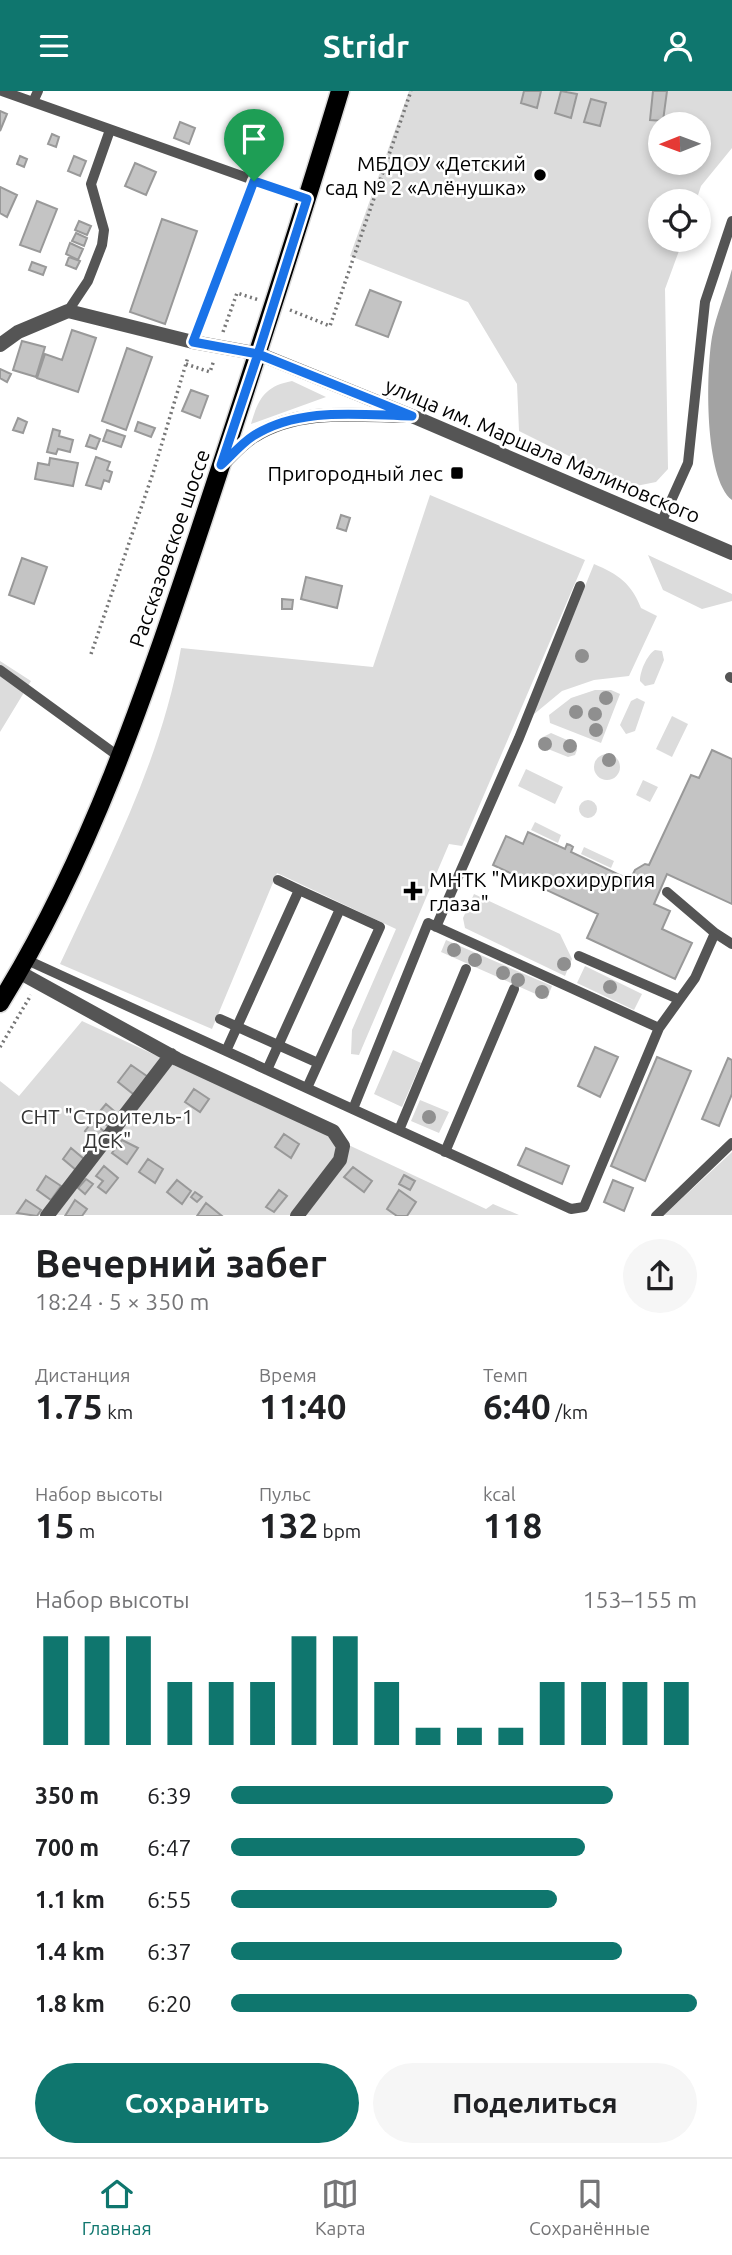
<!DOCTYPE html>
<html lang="ru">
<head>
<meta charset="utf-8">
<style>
  body { margin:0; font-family:Ubuntu,sans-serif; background:#f6f6f6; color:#202124; height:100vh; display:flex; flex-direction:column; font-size:26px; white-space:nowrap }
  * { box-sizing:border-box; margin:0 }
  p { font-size:23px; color:#757577 }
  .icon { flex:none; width:38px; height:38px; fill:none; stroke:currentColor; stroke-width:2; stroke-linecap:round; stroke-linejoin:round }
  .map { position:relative; height:1125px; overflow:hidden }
  .sheet { display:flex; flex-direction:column; background:#fff; flex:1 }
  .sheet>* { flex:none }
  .needle { width:46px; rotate:269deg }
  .tools { position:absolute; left:648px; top:21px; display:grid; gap:14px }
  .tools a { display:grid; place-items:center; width:63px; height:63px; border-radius:50%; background:#fff; box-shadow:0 4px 10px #0003; font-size:35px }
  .pin { position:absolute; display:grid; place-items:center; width:60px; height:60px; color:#fff; margin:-72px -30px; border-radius:50% 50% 50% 0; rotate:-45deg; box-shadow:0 0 7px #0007 }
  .pin .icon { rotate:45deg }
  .round { display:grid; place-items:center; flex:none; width:74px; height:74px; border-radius:37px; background:#f6f6f6 }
  .summary { display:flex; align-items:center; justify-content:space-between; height:119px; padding:0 35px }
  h1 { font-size:38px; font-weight:700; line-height:52px }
  .figures { display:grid; grid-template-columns:repeat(3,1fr); gap:10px; height:119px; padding:7px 35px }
  .figures div { display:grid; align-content:center }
  .figures b { font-size:35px; font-weight:700 }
  .figures small { font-size:19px; font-weight:400 }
  .figures p { font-size:19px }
  .chart { height:196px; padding:14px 35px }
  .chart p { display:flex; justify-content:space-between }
  .chart svg { width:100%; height:126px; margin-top:7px; stroke:#0f766e; stroke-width:6 }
  .cta { display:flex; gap:14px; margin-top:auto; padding:14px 35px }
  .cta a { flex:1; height:80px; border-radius:42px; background:#0f766e; color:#fff; font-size:28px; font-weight:700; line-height:80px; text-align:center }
  .cta a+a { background:#f6f6f6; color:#202124 }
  ul { padding:0 35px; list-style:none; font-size:23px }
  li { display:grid; grid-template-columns:112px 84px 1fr; align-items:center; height:52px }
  li i { height:18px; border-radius:9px; background:#0f766e }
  header { display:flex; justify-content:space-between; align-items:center; height:91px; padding:0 35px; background:#0f766e; color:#fff; font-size:32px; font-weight:700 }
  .tab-bar { display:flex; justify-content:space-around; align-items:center; height:98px; border-top:2px solid #e0e0e0; background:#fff; font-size:19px; color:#757577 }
  .tab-bar a { display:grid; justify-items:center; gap:4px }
  .tab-bar .on { color:#0f766e }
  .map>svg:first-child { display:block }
  .green { fill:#dcdcdc; fill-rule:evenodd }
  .water { fill:#a3a3a3 }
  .building { fill:#c4c4c4; stroke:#999; stroke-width:2 }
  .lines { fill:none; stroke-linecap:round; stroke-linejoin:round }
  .primary-casing { stroke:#dbdbdb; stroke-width:21 }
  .path { stroke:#777; stroke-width:3.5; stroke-dasharray:2 3.5; stroke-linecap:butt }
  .lane { stroke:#555; stroke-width:10 }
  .street { stroke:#555; stroke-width:14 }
  .primary { stroke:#000; stroke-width:18 }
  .tree { fill:#8f8f8f }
  .route-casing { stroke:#fff; stroke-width:14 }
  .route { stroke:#1a73e8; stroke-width:9 }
  .poi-dot { fill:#000; stroke:#fff; stroke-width:2.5 }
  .labels { text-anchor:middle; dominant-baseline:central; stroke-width:5; stroke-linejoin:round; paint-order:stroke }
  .poi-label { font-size:21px; fill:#000; stroke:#fff; text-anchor:end }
  .street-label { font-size:21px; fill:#000; stroke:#fff }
  .park-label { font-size:21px; fill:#333; stroke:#fff }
</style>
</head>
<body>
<header><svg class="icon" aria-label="menu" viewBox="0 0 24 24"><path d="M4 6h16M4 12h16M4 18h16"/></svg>Stridr<svg class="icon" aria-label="person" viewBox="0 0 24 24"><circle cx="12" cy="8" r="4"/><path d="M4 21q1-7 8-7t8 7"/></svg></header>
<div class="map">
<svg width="732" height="1125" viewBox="0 0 732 1125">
  <rect width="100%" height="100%" fill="#fff"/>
  <path class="green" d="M409,0H524L521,12L536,16L541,0H561L555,22L570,26L577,3L566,0H732V57L701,95L696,110H660V149H683L665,198L668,378L656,391L631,396L519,340L517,293L468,211L350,165ZM591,8L606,12L600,35L584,31ZM660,33H698V72H660Z
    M292,290L326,306L251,333C258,308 265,295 292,290Z
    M430,404L585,469L462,755L449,753L359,964L351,963L352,939L396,838L277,782L212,938L60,873C108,770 161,670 181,557L373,576Z
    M648,464L732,503V510L702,518L663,499Z
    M594,473C618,483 632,493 641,517L657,525L629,585L594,589L562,600L533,624Z
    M655,559L662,560L664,569L654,593L645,595L640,590C640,580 647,564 655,559Z
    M0,570L31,590L0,641Z
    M595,599H611L620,603L601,652L550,632L549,624L571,607Z
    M637,607L645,611L635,640L626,643L620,634L631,610Z
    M672,625L688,633L672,666L656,658Z
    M551,642L574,652L577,659L575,664L568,666L543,656V646Z
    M594 676a13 13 0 1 1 26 0a13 13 0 1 1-26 0Z
    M526,678L563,696L555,713L518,695Z
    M643,689L658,696L650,711L636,704Z
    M579 718a9 9 0 1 1 18 0a9 9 0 1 1-18 0Z
    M535,731L561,744L558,752L531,739Z
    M584,756L614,770L611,777L581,763Z
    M474,803L560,843L572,868L565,885L465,837L463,827Z
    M446,849L552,895L547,908L441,861Z
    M585,875L642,903L634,919L577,892Z
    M82,930L486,1118L493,1113L519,1124H0V990L19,1005Z
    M393,959L421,972L402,1016L374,1003Z
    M420,1009L449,1021L439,1042L411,1030Z
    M732,1061V1124H664Z"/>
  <path class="water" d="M732,178V409C704,387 706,281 712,246C716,224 726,201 732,178Z"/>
  <path class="building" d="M524,0H541L537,17L521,12Z
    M561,0L577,3L571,27L555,22Z
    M653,0H667L663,30L650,29Z
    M591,8L606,12L600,35L584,31Z
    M0,20L7,23L0,40Z
    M180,31L195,37L189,53L174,47Z
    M52,43L59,46L56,56L48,53Z
    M20,65L27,68L24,76L17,73Z
    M74,65L86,70L80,85L68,80Z
    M135,72L156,81L146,104L125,95Z
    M0,96L17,104L7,126L0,122Z
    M37,110L57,118L40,161L20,154Z
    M162,128L197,140L165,233L130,221Z
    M79,130L91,135L87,144L75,139Z
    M76,142L87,147L84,155L72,150Z
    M70,152L83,158L78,169L66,163Z
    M69,166L80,170L76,178L66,174Z
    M32,171L46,176L43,184L29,179Z
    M370,199L401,211L388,246L356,234Z
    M72,239L96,247L78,301L37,287L45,263L62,269Z
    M22,250L45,256L36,286L13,279Z
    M127,257L152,266L126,339L102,330Z
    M0,278L11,283L7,291L0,287Z
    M191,299L208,305L200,327L182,320Z
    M18,327L27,331L23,342L13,339Z
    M138,331L155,337L151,346L135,340Z
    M53,338L60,340L59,345L73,349L70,361L58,358L56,363L47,361Z
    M107,339L125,345L121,356L103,350Z
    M90,344L100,348L96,358L86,355Z
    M96,366L110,371L107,379L112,381L109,391L104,389L101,398L86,394Z
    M50,367L78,372L73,395L35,388L38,372L49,374Z
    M341,424L350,427L346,440L337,437Z
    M22,467L47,476L34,513L9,504Z
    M306,486L342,495L337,517L301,508Z
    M282,508L293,509L292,518H282Z
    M712,659L732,668V813L667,783L654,813L670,820L662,838L692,852L675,888L587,847L598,823L493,774L506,745L523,753L528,741L565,758L567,753L570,754L573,756L571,761L630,789L635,779L645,773L649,774L691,684L699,687Z
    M595,956L618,966L600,1006L578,995Z
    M657,966L691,980L645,1090L611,1075Z
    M728,967L732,969V1003L719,1035L702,1028Z
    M131,974L151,988L137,1006L118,991Z
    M194,998L209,1008L200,1021L185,1011Z
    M106,1013L120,1025L110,1037L96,1025Z
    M92,1031L105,1041L98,1051L85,1040Z
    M284,1043L299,1053L291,1067L275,1056Z
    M122,1049L138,1057L127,1073L112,1062Z
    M71,1057L84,1068L76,1079L63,1068Z
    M526,1057L569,1075L562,1093L518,1074Z
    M148,1068L163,1078L155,1092L139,1081Z
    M104,1075L118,1087L106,1102L98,1096L103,1090L96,1085Z
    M353,1076L372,1090L364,1101L344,1086Z
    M404,1084L415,1090L410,1099L399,1093Z
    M46,1085L61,1095L51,1109L37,1099Z
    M86,1088L93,1093L85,1103L78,1097Z
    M177,1089L191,1100L182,1113L167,1101Z
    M613,1089L633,1097L624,1120L604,1111Z
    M279,1099L287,1105L274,1121L266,1116Z
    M399,1099L416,1111L407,1125H397L387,1118Z
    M195,1101L202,1106L197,1111L191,1106Z
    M26,1109L41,1119L37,1125L17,1122Z
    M75,1109L87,1118L82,1125H65Z
    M206,1112L222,1125H197Z"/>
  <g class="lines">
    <g class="primary-casing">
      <path id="primary" d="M0,912C89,769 145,603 198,444C247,296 295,149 340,0"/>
    </g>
    <path class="path" d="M290,219L330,235L411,0
      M199,235L250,102
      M223,241L237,202L259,209
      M186,273L210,281L214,269
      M91,563L153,382L188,266
      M0,956L31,904"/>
    <path class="lane" d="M2,0L307,108
      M33,11L38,0
      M68,220L88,190L102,154L104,139L91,93L110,39
      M661,432L688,372L705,211L732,130
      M0,579L118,665
      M730,586L732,587
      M278,789L299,799
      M667,801L715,842
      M436,836L519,647L580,495
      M579,865L678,908
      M27,869L571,1118L584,1116L659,937L695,887L715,842L732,853
      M220,928L318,972
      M226,960L299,799L380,836L307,997
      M267,979L340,818
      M353,1018L428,832L659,937
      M399,1039L466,878
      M445,1061L514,898
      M656,1125L732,1052"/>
    <path class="street" d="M0,254L18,241L68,220L193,251L259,263L412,325L732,462
      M222,374C232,364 242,352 254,345C299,317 353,324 403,325
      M19,881L177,968L333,1040L343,1055L340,1069L297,1125
      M47,1125L171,964"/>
    <use href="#primary" class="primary"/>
  </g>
  <g class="tree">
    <circle cx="582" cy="565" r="7"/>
    <circle cx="606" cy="607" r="7"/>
    <circle cx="576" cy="621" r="7"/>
    <circle cx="595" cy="623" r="7"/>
    <circle cx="596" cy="639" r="7"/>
    <circle cx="545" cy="653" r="7"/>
    <circle cx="570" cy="655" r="7"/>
    <circle cx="609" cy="669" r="7"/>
    <circle cx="454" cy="859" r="7"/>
    <circle cx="475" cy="869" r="7"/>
    <circle cx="564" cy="873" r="7"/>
    <circle cx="503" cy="882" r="7"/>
    <circle cx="518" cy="889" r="7"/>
    <circle cx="610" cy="896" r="7"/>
    <circle cx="542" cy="901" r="7"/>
    <circle cx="429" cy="1026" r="7"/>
  </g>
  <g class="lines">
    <g class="route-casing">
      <path id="route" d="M254,90L193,251L258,263L221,374C231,365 242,352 253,345C300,315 360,324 412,325L258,263L307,108L254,90"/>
    </g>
    <use href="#route" class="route"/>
  </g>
  <g class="poi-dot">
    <circle cx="540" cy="84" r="7"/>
    <rect x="450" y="375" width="14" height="14" rx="3.5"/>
    <path d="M409.5 789.5h7v7h7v7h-7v7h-7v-7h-7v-7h7z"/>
  </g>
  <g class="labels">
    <g class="poi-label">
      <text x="526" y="72">МБДОУ «Детский<tspan x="526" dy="24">сад № 2 «Алёнушка»</tspan></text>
      <text x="443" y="382">Пригородный лес</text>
      <text x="429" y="788" text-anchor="start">МНТК "Микрохирургия<tspan x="429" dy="24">глаза"</tspan></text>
    </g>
    <g class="street-label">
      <text transform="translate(543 359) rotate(23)">улица им. Маршала Малиновского</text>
      <text transform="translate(169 457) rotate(-71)">Рассказовское шоссе</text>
    </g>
    <g class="park-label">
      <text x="107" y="1025">СНТ "Строитель-1<tspan x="107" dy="24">ДСК"</tspan></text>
    </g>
  </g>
</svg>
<div class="tools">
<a><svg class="needle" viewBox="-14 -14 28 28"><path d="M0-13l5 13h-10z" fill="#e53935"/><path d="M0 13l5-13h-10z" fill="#757577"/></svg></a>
<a><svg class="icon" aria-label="locate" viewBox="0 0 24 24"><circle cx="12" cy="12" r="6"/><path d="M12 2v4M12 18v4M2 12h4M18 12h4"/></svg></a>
</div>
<div class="pin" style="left:254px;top:90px;background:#1e9e55"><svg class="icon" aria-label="arrive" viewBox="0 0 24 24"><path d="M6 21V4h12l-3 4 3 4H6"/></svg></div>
</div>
<section class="sheet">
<div class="summary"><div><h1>Вечерний забег</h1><p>18:24 · 5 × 350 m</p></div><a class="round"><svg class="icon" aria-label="share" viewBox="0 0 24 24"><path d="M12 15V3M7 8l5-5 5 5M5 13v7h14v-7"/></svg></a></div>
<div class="figures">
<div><p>Дистанция</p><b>1.75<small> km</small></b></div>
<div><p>Время</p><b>11:40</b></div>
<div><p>Темп</p><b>6:40<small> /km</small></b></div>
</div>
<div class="figures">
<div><p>Набор высоты</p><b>15<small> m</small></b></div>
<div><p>Пульс</p><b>132<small> bpm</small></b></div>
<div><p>kcal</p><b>118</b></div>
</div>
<div class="chart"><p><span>Набор высоты</span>153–155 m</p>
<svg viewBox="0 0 160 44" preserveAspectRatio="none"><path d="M5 44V6M15 44V6M25 44V6M35 44V22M45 44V22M55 44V22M65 44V6M75 44V6M85 44V22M95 44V38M105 44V38M115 44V38M125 44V22M135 44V22M145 44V22M155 44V22"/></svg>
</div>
<ul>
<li><b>350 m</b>6:39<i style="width:82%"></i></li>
<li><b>700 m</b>6:47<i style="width:76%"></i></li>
<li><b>1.1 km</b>6:55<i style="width:70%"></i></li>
<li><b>1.4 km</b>6:37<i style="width:84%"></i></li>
<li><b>1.8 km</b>6:20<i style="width:100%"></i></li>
</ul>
<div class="cta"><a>Сохранить</a><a>Поделиться</a></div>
</section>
<nav class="tab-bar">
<a class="on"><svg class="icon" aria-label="home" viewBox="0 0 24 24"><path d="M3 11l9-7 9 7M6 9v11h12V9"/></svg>Главная</a>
<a><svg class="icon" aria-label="map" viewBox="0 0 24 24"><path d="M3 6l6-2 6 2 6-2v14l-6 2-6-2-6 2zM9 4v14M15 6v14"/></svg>Карта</a>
<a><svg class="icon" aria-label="saved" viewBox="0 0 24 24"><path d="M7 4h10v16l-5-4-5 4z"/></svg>Сохранённые</a>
</nav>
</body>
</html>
